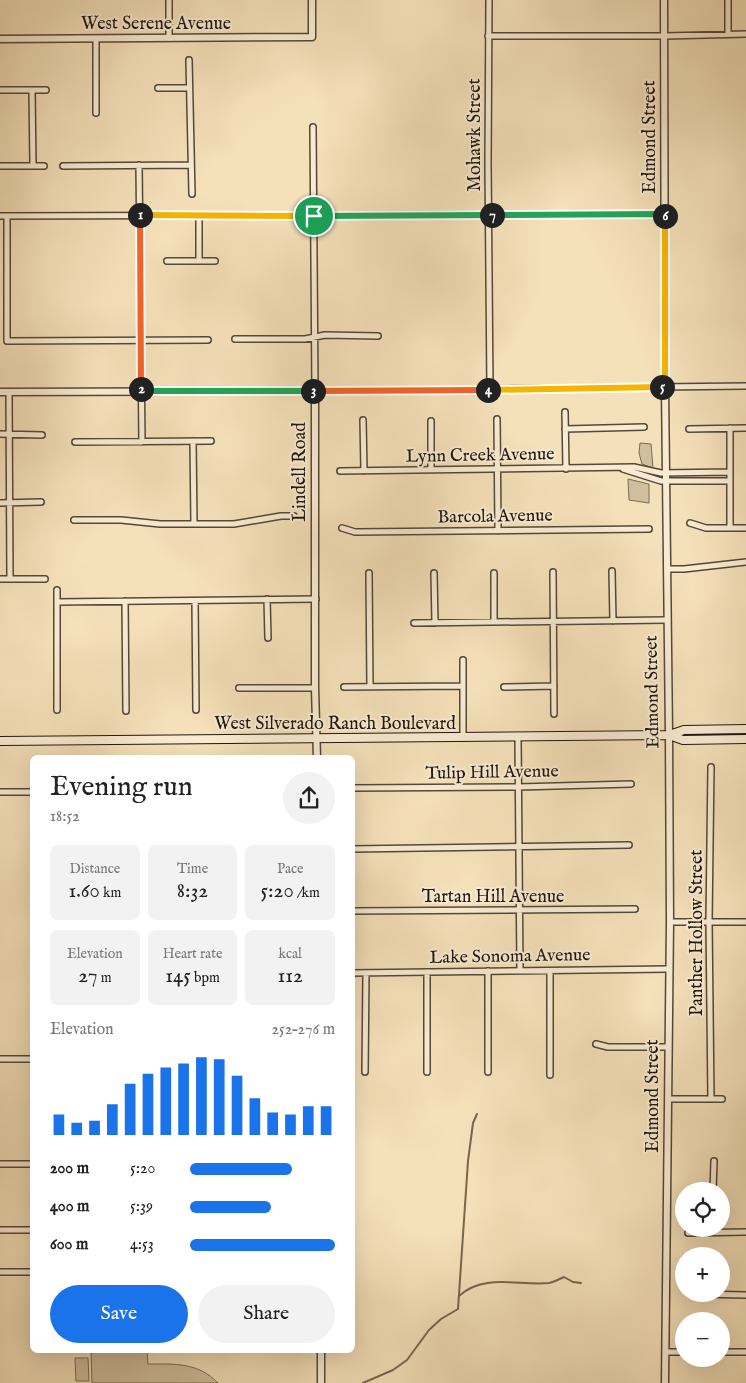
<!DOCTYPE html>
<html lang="en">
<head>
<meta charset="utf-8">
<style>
  body { margin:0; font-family:"IM FELL English",serif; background:#f2f2f2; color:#222; height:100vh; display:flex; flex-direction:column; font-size:19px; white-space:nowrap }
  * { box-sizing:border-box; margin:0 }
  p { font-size:16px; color:#767676 }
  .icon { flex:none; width:28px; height:28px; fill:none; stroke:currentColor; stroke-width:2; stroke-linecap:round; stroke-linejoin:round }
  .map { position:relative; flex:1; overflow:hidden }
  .panel { position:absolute; left:30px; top:755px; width:325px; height:598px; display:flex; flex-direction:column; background:#fff; border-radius:8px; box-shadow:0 5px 20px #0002 }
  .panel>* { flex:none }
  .tools { position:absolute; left:675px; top:1182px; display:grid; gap:10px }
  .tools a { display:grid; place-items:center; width:55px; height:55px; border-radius:50%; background:#fff; box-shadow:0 5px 20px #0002; font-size:25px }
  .pin { position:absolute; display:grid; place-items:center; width:42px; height:42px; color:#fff; margin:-21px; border:2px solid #fff; border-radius:50%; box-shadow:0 1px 5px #0007 }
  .km { position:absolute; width:25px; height:25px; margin:-12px; border-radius:50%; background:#222; color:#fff; font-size:14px; line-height:25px; text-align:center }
  .round { display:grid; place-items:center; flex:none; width:52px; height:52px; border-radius:26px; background:#f2f2f2 }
  .overview { display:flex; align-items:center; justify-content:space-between; height:85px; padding:0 20px }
  h1 { font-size:28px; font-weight:600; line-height:38px }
  .figures { display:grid; grid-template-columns:repeat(3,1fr); gap:8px; height:85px; padding:5px 20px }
  .figures div { display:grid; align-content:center; border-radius:8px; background:#f2f2f2; text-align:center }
  .figures b { font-size:21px; font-weight:600 }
  .figures small { font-size:14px; font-weight:400 }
  .figures p { font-size:14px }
  .chart { height:140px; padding:10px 20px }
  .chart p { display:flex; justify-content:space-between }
  .chart svg { width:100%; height:90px; margin-top:5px; stroke:#1a73e8; stroke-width:6 }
  .button { display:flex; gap:10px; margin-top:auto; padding:10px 20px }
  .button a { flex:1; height:58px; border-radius:30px; background:#1a73e8; color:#fff; font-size:20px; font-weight:600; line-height:58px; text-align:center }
  .button a+a { background:#f2f2f2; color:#222 }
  ul { padding:0 20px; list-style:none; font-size:16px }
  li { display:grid; grid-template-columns:80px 60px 1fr; align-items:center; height:38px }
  li i { height:12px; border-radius:6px; background:#1a73e8 }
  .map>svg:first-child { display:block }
  .green { fill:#d0be9c; stroke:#786a54 }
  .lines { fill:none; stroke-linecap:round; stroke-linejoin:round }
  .stream { stroke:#746651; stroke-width:2 }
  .minor-casing { stroke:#544838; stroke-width:8 }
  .tertiary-casing { stroke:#544838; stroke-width:9 }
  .secondary-casing { stroke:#1f160d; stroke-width:10 }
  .minor { stroke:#f8ebd2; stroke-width:5 }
  .tertiary { stroke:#f8ebd2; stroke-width:6 }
  .secondary { stroke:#f8ebd2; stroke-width:8 }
  .split-1-casing { stroke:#fff; stroke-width:10 }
  .split-2-casing { stroke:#fff; stroke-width:10 }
  .split-3-casing { stroke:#fff; stroke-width:10 }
  .split-4-casing { stroke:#fff; stroke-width:10 }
  .split-5-casing { stroke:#fff; stroke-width:10 }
  .split-6-casing { stroke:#fff; stroke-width:10 }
  .split-7-casing { stroke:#fff; stroke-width:10 }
  .split-8-casing { stroke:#fff; stroke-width:10 }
  .split-1 { stroke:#f5b400; stroke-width:6 }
  .split-2 { stroke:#f0652b; stroke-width:6 }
  .split-3 { stroke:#22a559; stroke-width:6 }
  .split-4 { stroke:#f0652b; stroke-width:6 }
  .split-5 { stroke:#f5b400; stroke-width:6 }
  .split-6 { stroke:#f5b400; stroke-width:6 }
  .split-7 { stroke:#22a559; stroke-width:6 }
  .split-8 { stroke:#22a559; stroke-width:6 }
  .labels { text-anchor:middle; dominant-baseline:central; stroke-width:4; stroke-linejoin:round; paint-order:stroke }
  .street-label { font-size:18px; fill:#1f160d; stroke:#f8ebd2 }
</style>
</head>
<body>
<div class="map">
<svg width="746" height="1383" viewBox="0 0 746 1383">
  <rect width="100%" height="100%" fill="#f4e0b9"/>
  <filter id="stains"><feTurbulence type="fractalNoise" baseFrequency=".004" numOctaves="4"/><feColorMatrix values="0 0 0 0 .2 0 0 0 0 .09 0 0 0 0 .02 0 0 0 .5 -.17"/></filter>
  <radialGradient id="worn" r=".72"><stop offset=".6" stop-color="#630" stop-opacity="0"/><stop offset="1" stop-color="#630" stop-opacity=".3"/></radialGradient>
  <path class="green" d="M640,443L651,444L653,468L642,464L639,453Z
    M628,479L649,484V503L629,500Z
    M91,1350H147L148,1364C174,1364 198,1362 218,1383H92Z
    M75,1358H88L89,1381H76Z"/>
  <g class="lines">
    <path class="stream" d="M459,1296C483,1273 519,1286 549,1283C554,1282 559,1279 564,1277L573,1282L581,1283
      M363,1383L393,1370L407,1360L429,1330L441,1319L458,1309L468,1161L473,1123L477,1114"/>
    <g class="minor-casing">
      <path id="minor" d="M489,0L488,163L490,389
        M728,0V34
        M488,36H665L746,34
        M169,38V0
        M96,39V113
        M189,60L192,194
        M158,88H189
        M0,90H46
        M32,90L33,166
        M313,127L315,391L746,386
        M139,165L142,442
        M0,166H44
        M63,166L191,165
        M0,216L665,214
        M7,216V341L208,340
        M167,261H215
        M199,261V215
        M235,339H305L325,335L378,336
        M9,392L10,579
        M565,412L566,469
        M497,419L498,531
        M363,420L364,471
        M431,421V470
        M730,428V528
        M565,429L644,427
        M689,429L746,428
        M0,434L42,435
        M193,441L194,524
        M75,442L211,441
        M623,469L661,481H730
        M340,471L634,467L661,473L730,472
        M0,503L41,502
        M74,520H121L160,524H234L281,516H294
        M690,523L706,528H746
        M342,528L355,532L649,529
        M667,569H684L746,562
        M612,571L613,621
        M553,572L554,714
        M369,573L370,687
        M434,573L435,623
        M494,573V622
        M0,579H45
        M57,590V710
        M267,599L268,638
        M125,601L126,711
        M195,601L196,710
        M57,602L316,599
        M414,623L667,620
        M463,660V738
        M344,687L463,686
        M504,687L554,686
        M239,688H315
        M518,737L520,971
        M352,788L518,787L631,784
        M0,792H32
        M352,849L629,845
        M352,911L635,909
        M670,922H746
        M488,971V1072
        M550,971V1075
        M427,972V1072
        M352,973L668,969
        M596,1044L608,1047H668
        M0,1059H32
        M365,1072L366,973
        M668,1099H722
        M711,1099L709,921L711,767
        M0,1164H32
        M713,1191L714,1161
        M0,1230H32
        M688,1233L746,1232
        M0,1272H32
        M697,1294L746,1295
        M666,1352H684
        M721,1352H746"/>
    </g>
    <g class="tertiary-casing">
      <path id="tertiary" d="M664,0L665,387L669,735L670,922L665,1383
        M0,39L312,37V0
        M0,392L315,391V688L317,758
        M321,1350V1383"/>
    </g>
    <g class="secondary-casing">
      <path id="secondary" d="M669,735L683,740L746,739
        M0,741L669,735L684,730L746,729"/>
    </g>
    <use href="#minor" class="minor"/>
    <use href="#tertiary" class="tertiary"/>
    <use href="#secondary" class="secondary"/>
  </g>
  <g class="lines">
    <g class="split-1-casing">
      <path id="split-1" d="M140,215L314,216"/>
    </g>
    <g class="split-2-casing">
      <path id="split-2" d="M140,215L141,389"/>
    </g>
    <g class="split-3-casing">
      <path id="split-3" d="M141,389L142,391H313"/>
    </g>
    <g class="split-4-casing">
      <path id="split-4" d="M313,391L488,390"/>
    </g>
    <g class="split-5-casing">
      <path id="split-5" d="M488,390L662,387"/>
    </g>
    <g class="split-6-casing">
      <path id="split-6" d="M662,387H665V216"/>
    </g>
    <g class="split-7-casing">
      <path id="split-7" d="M492,215L665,214V216"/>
    </g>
    <g class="split-8-casing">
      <path id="split-8" d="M314,216L492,215"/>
    </g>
    <use href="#split-1" class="split-1"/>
    <use href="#split-2" class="split-2"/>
    <use href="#split-3" class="split-3"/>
    <use href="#split-4" class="split-4"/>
    <use href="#split-5" class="split-5"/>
    <use href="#split-6" class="split-6"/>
    <use href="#split-7" class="split-7"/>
    <use href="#split-8" class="split-8"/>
  </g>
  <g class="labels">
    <g class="street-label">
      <text x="156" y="24">West Serene Avenue</text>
      <text transform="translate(475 135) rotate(-90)">Mohawk Street</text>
      <text transform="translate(650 137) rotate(-90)">Edmond Street</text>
      <text transform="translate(480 456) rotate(-1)">Lynn Creek Avenue</text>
      <text transform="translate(300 472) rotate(-90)">Lindell Road</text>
      <text transform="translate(495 517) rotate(-1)">Barcola Avenue</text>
      <text transform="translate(653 692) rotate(-91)">Edmond Street</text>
      <text x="335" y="724">West Silverado Ranch Boulevard</text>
      <text transform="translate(492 773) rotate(-1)">Tulip Hill Avenue</text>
      <text x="493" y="897">Tartan Hill Avenue</text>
      <text transform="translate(697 933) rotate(-90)">Panther Hollow Street</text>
      <text transform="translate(510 957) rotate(-1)">Lake Sonoma Avenue</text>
      <text transform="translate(653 1096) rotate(-90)">Edmond Street</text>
    </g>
  </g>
  <rect width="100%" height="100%" filter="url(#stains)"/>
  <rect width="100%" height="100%" fill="url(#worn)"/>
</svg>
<div class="tools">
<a><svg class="icon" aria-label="locate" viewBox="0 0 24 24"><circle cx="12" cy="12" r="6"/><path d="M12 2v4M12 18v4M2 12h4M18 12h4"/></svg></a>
<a>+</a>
<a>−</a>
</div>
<div class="pin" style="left:314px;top:216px;background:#1e9e55"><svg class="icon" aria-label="arrive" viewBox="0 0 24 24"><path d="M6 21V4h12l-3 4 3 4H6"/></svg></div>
<b class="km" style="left:140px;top:215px">1</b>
<b class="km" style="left:141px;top:389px">2</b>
<b class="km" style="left:313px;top:391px">3</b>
<b class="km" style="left:488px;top:390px">4</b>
<b class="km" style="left:662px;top:387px">5</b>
<b class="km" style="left:665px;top:216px">6</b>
<b class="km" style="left:492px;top:215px">7</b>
<section class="panel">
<div class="overview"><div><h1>Evening run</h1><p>18:52</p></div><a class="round"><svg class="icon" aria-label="share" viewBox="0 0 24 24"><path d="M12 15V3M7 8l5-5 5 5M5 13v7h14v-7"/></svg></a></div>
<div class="figures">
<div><p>Distance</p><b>1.60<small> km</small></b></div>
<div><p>Time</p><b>8:32</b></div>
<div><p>Pace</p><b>5:20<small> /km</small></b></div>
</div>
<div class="figures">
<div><p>Elevation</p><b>27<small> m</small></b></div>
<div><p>Heart rate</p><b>145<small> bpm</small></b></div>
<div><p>kcal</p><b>112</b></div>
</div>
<div class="chart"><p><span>Elevation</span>252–276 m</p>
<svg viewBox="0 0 160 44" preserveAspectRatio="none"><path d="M5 44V34M15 44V38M25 44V37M35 44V29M45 44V19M55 44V14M65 44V11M75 44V9M85 44V6M95 44V7M105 44V15M115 44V26M125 44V33M135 44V34M145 44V30M155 44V30"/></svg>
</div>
<ul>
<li><b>200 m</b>5:20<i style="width:70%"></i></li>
<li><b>400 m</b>5:39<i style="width:56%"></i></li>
<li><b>600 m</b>4:53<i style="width:100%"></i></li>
</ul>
<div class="button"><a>Save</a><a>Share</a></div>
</section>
</div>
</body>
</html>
